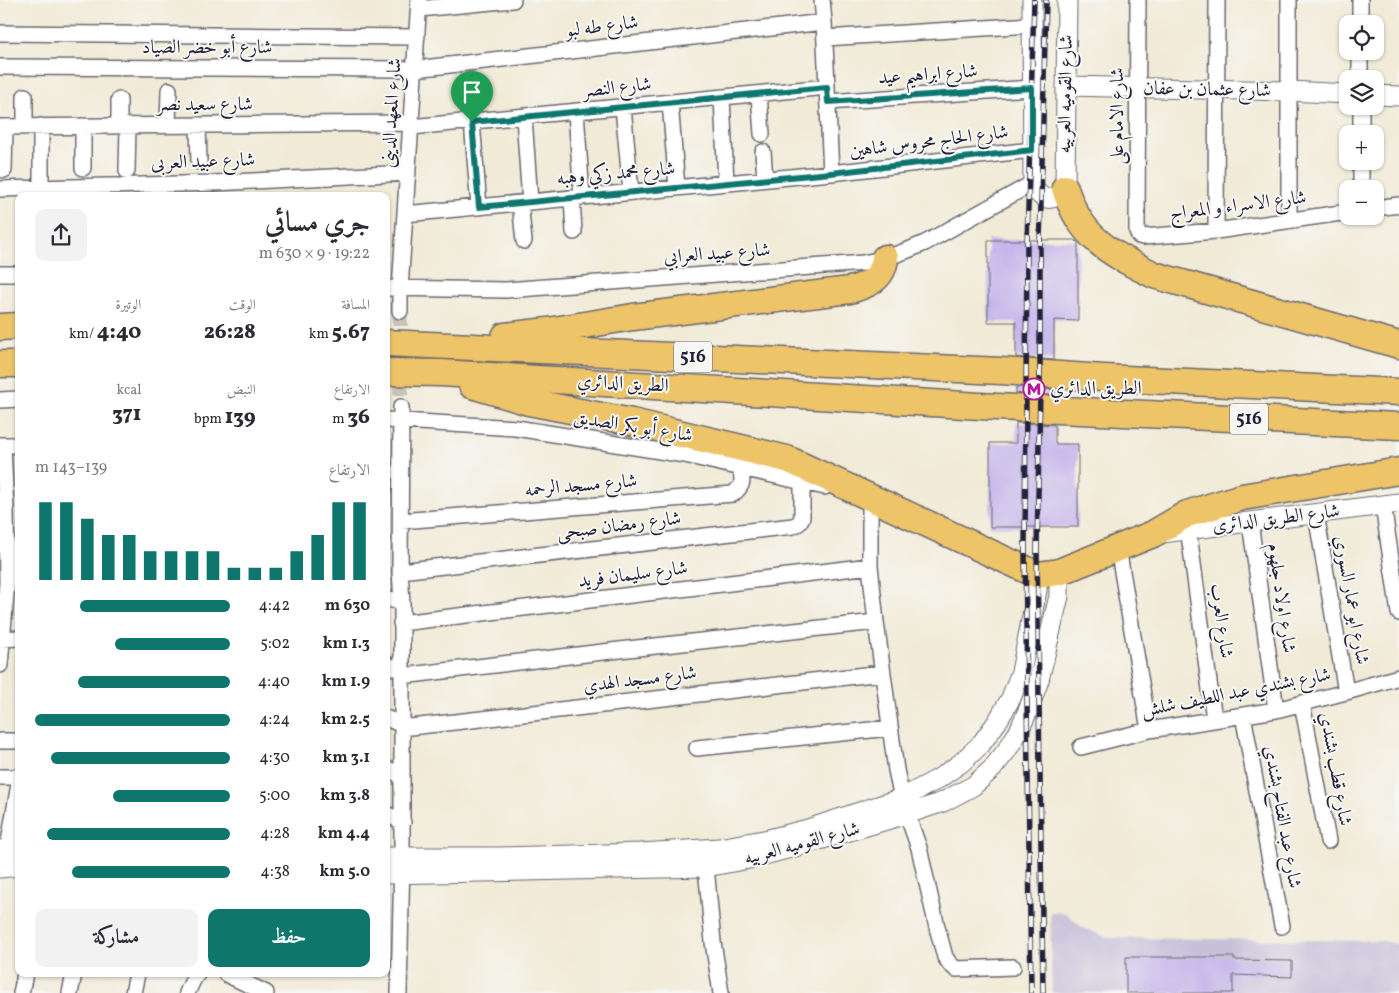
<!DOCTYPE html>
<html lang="ar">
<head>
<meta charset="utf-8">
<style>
  body { margin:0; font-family:Vollkorn,Amiri,serif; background:#f2f2f3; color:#2b2b33; direction:rtl; height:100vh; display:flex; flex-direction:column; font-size:19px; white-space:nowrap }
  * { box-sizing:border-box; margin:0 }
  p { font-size:16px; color:#7c7c81 }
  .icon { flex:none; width:28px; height:28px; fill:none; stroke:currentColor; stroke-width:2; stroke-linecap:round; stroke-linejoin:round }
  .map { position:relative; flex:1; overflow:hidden; direction:ltr }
  .sheet { position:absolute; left:15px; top:192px; width:375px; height:785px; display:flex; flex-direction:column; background:#fff; border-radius:10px; box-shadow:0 1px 4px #0004; direction:rtl }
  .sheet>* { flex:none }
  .controls { position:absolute; left:1339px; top:15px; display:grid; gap:10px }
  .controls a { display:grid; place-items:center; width:45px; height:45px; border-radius:10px; background:#fff; box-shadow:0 1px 4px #0004; font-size:25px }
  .pin { position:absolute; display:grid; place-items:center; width:42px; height:42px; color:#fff; margin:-51px -21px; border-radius:50% 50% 50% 0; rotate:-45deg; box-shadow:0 0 5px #0007 }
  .pin .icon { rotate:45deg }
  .round { display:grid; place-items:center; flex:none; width:52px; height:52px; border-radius:10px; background:#f2f2f3 }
  .headline { display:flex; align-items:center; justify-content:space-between; height:85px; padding:0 20px }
  h1 { font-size:28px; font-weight:800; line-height:38px }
  .metrics { display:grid; grid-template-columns:repeat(3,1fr); gap:8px; height:85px; padding:5px 20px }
  .metrics div { display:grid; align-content:center }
  .metrics b { font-size:21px; font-weight:800 }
  .metrics small { font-size:14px; font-weight:400 }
  .metrics p { font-size:14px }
  .chart { height:140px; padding:10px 20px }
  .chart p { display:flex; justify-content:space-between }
  .chart svg { width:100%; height:90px; margin-top:5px; stroke:#0f766e; stroke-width:6 }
  .action { display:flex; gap:10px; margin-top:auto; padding:10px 20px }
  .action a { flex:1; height:58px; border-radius:10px; background:#0f766e; color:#fff; font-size:20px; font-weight:800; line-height:58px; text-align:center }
  .action a+a { background:#f2f2f3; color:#2b2b33 }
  ul { padding:0 20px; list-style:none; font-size:16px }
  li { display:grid; grid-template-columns:80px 60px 1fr; align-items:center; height:38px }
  li i { height:12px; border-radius:6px; background:#0f766e }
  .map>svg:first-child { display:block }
  .railway { fill:#c6c0d9 }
  .building { fill:#c5b6ea }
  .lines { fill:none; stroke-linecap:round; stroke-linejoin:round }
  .minor-tunnel { stroke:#c8c2b7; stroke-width:15; stroke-dasharray:15 8; stroke-linecap:butt }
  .minor-casing { stroke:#6a6871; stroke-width:18 }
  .tertiary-casing { stroke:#6a6871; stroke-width:21 }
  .motorway-casing { stroke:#6a6871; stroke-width:29 }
  .minor { stroke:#fff; stroke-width:15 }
  .tertiary { stroke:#fff; stroke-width:19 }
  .motorway { stroke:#eec469; stroke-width:26 }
  .rail-casing { stroke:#22223b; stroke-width:5.5 }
  .rail { stroke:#f6f6f2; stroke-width:4; stroke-dasharray:11; stroke-linecap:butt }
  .route-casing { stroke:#fff; stroke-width:10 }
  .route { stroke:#0f766e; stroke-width:6 }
  .labels { text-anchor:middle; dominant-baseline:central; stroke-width:4; stroke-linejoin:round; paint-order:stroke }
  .shield { fill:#f6f6f2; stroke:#626272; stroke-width:1 }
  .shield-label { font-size:18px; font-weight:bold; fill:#22223b }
  .street-label { font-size:19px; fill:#22223b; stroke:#f6f6f2 }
  .poi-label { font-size:19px; fill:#22223b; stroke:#f6f6f2; text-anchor:start }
</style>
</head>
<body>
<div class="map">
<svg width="1399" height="993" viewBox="0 0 1399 993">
  <rect width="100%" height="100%" fill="#f6f6f2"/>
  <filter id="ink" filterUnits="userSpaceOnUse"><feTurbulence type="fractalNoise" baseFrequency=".02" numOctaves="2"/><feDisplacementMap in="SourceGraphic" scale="10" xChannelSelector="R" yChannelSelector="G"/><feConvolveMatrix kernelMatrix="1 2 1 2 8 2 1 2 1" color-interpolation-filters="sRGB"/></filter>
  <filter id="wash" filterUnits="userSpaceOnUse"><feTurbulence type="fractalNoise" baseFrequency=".0096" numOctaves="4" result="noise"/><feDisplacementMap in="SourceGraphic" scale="20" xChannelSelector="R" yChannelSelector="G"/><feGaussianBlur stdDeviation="1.12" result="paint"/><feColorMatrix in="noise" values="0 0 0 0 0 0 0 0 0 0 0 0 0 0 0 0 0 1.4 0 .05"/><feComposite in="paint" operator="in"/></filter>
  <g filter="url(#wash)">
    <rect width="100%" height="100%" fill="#f1ead6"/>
    <path class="railway" d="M1050,912L1066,913L1083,928L1108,938L1384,941L1399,945V993H1052Z"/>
    <g id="blocks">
      <path class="building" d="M988,240H1075L1078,243V321L1054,320V360L1016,357V322H988Z
        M1016,387L1055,390V395L1016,393Z
        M1016,423L1055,425V444H1078V527H990V443H1016Z
        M1126,957H1234V960L1292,961V977L1233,975V993H1126Z"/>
    </g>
  </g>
  <g filter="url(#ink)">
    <use href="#blocks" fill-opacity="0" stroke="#6a6871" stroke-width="1"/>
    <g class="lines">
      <path class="minor-tunnel" d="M400,311L401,407"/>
      <g class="minor-casing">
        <path id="minor" d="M822,0L824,22L831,173
          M1138,0L1137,231L1139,236L1143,237L1216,231L1348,212
          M1360,0V24
          M419,9L513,0
          M0,33L417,37
          M825,38L1032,25
          M1360,51V79
          M0,67L415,69L824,22
          M759,94L762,134
          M25,96V127
          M722,97L726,183
          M670,102L677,188
          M828,102L1032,88
          M1361,106V134
          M623,107L631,192
          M576,112L582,197
          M524,117L530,202
          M472,122L479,207
          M168,125L169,90
          M198,125L199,162
          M83,126V168
          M119,126V100
          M0,127L411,123
          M411,127L827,87
          M763,152L765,179
          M1361,161V189
          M4,170L5,127
          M127,171L128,126
          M41,188V126
          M0,189L215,183L408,173
          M572,198L574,232
          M520,203L524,241
          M1375,208L1399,205
          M405,214L831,173L1032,150
          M1289,220V0
          M1216,231L1217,0
          M0,274H19
          M386,288L506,290L864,263C885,259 905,252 925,243L1033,183
          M400,311V289L419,0
          M0,400L19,399
          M386,420L516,428L685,455L825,487
          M0,445H19
          M865,496L870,497V566L876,622L896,770L902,798
          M1383,505L1399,613
          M1316,514L1346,692
          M1187,520L1214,719
          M401,521L733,494C744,485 743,481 740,467
          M1250,522L1276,710
          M1118,548L1149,730
          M400,571L793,526L799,523L802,517V481
          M386,598L402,603
          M401,623L870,566
          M0,639L19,638
          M386,664L402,671
          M0,665L7,583L6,510L3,445
          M402,676L628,649L876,622
          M1302,703L1328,841
          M1243,715L1282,926
          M386,718L402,725
          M402,728L882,673
          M0,741H19
          M1081,747L1149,730L1276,710L1346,692L1399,677
          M697,748L890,728
          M386,768L402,776
          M0,777H19
          M386,814L403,822
          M907,814L919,848L937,927L945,957L950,964L956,969L1013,967
          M8,848L19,784
          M706,867L713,942L721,993
          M226,974L266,993
          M21,993L25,974
          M70,993L74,974
          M133,993L137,974
          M187,993L193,980L197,974
          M399,993L402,857V603L400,571L401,407"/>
      </g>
      <g class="tertiary-casing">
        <path id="tertiary" d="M1032,0L1033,183C1038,201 1054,204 1065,188L1067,0
          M1066,86L1289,91L1348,94
          M1375,95L1399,96
          M1162,533L1399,503
          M0,850L19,848
          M386,857H499L641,853L719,848L769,839L808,829L902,798L938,779L961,763L981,744L997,722L1011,698L1021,672L1037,590L1038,575
          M0,868L19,866
          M386,874L706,867L749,859L813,842L907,814L943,802L973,786L992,769L1007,750L1019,731L1029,708L1039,680L1059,596V572"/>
      </g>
      <g class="motorway-casing">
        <path id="motorway" d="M1065,188C1080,239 1111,253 1154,275L1399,345
          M0,327L19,326
          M505,336L548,331L633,317L850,290C868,285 883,279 885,258
          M386,343L1001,371L1104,378L1399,392
          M0,364H19
          M386,372L441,373L997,407L1399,426
          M472,385L529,402L632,422L787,459L1038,575L1059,572L1153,534L1187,514L1242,497L1399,471"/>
      </g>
      <use href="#minor" class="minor"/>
      <use href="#tertiary" class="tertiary"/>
      <use href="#motorway" class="motorway"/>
      <g class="rail-casing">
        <path id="rail" d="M1031,993L1025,551L1027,243L1034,0
          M1043,993L1037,550L1040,389V243L1046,0"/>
      </g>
      <use href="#rail" class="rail"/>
    </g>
  </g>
  <g class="lines" filter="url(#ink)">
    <g class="route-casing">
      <path id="route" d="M827,87L828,102L1032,88V150L831,173L479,207L472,122Z"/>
    </g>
    <use href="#route" class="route"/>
  </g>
  <defs>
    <g id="metro-ring" transform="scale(1.125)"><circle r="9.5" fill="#f6f6f2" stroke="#b5179e" stroke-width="1.5"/><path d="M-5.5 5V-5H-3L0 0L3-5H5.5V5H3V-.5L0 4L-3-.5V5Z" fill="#b5179e"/></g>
  </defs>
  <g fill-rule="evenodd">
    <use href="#metro-ring" x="1034" y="389"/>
  </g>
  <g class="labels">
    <g class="shield">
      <rect x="674" y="341.5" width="38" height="31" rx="4"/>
      <rect x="1230" y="403.5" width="38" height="31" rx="4"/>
    </g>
    <g class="shield-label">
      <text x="693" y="357">516</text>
      <text x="1249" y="419">516</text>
    </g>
    <g class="street-label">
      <text transform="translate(602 27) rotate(-7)">شارع طه لبو</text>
      <text x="207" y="48">شارع أبو خضر الصياد</text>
      <text transform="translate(928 75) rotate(-4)">شارع ابراهيم عيد</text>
      <text transform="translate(617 88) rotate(-6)">شارع النصر</text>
      <text transform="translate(1207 90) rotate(1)">شارع عثمان بن عفان</text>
      <text transform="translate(1066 94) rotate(-89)">شارع القوميه العربيه</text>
      <text x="205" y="105">شارع سعيد نصر</text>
      <text transform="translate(392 113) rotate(-86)">شارع المعهد الدينى</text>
      <text transform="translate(1118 116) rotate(-90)">شارع الامام على</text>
      <text transform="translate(929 142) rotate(-7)">شارع الحاج محروس شاهين</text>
      <text transform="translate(203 162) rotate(-2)">شارع عبيد العربى</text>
      <text transform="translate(616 174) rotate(-5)">شارع محمد زكي وهبه</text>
      <text transform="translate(1238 206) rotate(-7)">شارع الاسراء و المعراج</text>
      <text transform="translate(717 254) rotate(-4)">شارع عبيد العرابي</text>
      <text transform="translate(623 384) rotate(3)">الطريق الدائري</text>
      <text transform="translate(633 427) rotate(9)">شارع أبو بكر الصديق</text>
      <text transform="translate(581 486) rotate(-5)">شارع مسجد الرحمه</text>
      <text transform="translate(1276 519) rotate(-7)">شارع الطريق الدائرى</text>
      <text transform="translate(619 526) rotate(-7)">شارع رمضان صبحى</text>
      <text transform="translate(633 575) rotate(-7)">شارع سليمان فريد</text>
      <text transform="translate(1281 598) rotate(82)">شارع اولاد جلهوم</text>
      <text transform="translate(1351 600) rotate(80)">شارع ابو عمار السوري</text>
      <text transform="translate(1221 621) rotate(82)">شارع العرب</text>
      <text transform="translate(640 680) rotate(-7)">شارع مسجد الهدي</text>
      <text transform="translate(1236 693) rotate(-11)">شارع بشندي عبد اللطيف شلش</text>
      <text transform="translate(1335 769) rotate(80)">شارع قطب بشندي</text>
      <text transform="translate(1282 817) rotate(80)">شارع عبد الفتاح بشندي</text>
      <text transform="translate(802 844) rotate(-15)">شارع القوميه العربيه</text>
    </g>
    <g class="poi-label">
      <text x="1050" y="389">الطريق الدائري</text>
    </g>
  </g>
</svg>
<div class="controls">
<a><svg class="icon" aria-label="locate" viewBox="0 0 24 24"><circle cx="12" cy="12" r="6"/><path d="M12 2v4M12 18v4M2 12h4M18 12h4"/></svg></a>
<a><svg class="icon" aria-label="layers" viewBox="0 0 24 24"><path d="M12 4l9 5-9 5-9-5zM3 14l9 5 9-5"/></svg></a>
<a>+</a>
<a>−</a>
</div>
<div class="pin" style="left:472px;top:122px;background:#1e9e55"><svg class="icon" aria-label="arrive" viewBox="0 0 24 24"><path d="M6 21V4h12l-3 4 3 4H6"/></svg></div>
<section class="sheet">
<div class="headline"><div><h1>جري مسائي</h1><p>19:22 · 9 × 630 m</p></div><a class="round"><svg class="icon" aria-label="share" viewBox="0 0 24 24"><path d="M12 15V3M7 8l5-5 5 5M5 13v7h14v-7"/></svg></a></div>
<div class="metrics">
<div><p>المسافة</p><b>5.67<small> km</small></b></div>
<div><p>الوقت</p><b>26:28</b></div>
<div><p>الوتيرة</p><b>4:40<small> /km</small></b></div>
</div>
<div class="metrics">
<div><p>الارتفاع</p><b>36<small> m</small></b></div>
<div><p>النبض</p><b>139<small> bpm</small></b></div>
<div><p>kcal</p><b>371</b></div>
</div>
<div class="chart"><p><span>الارتفاع</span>139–143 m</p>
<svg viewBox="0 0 160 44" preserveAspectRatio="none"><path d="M5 44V6M15 44V6M25 44V14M35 44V22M45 44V22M55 44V30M65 44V30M75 44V30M85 44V30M95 44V38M105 44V38M115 44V38M125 44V30M135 44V22M145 44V6M155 44V6"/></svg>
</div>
<ul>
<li><b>630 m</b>4:42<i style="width:77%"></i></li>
<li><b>1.3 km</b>5:02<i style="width:59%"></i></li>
<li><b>1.9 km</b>4:40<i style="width:78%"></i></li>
<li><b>2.5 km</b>4:24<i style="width:100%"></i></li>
<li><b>3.1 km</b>4:30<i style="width:92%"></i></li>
<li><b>3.8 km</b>5:00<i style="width:60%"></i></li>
<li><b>4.4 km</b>4:28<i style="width:94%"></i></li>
<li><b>5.0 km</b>4:38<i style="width:81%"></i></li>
</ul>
<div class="action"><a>حفظ</a><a>مشاركة</a></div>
</section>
</div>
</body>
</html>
